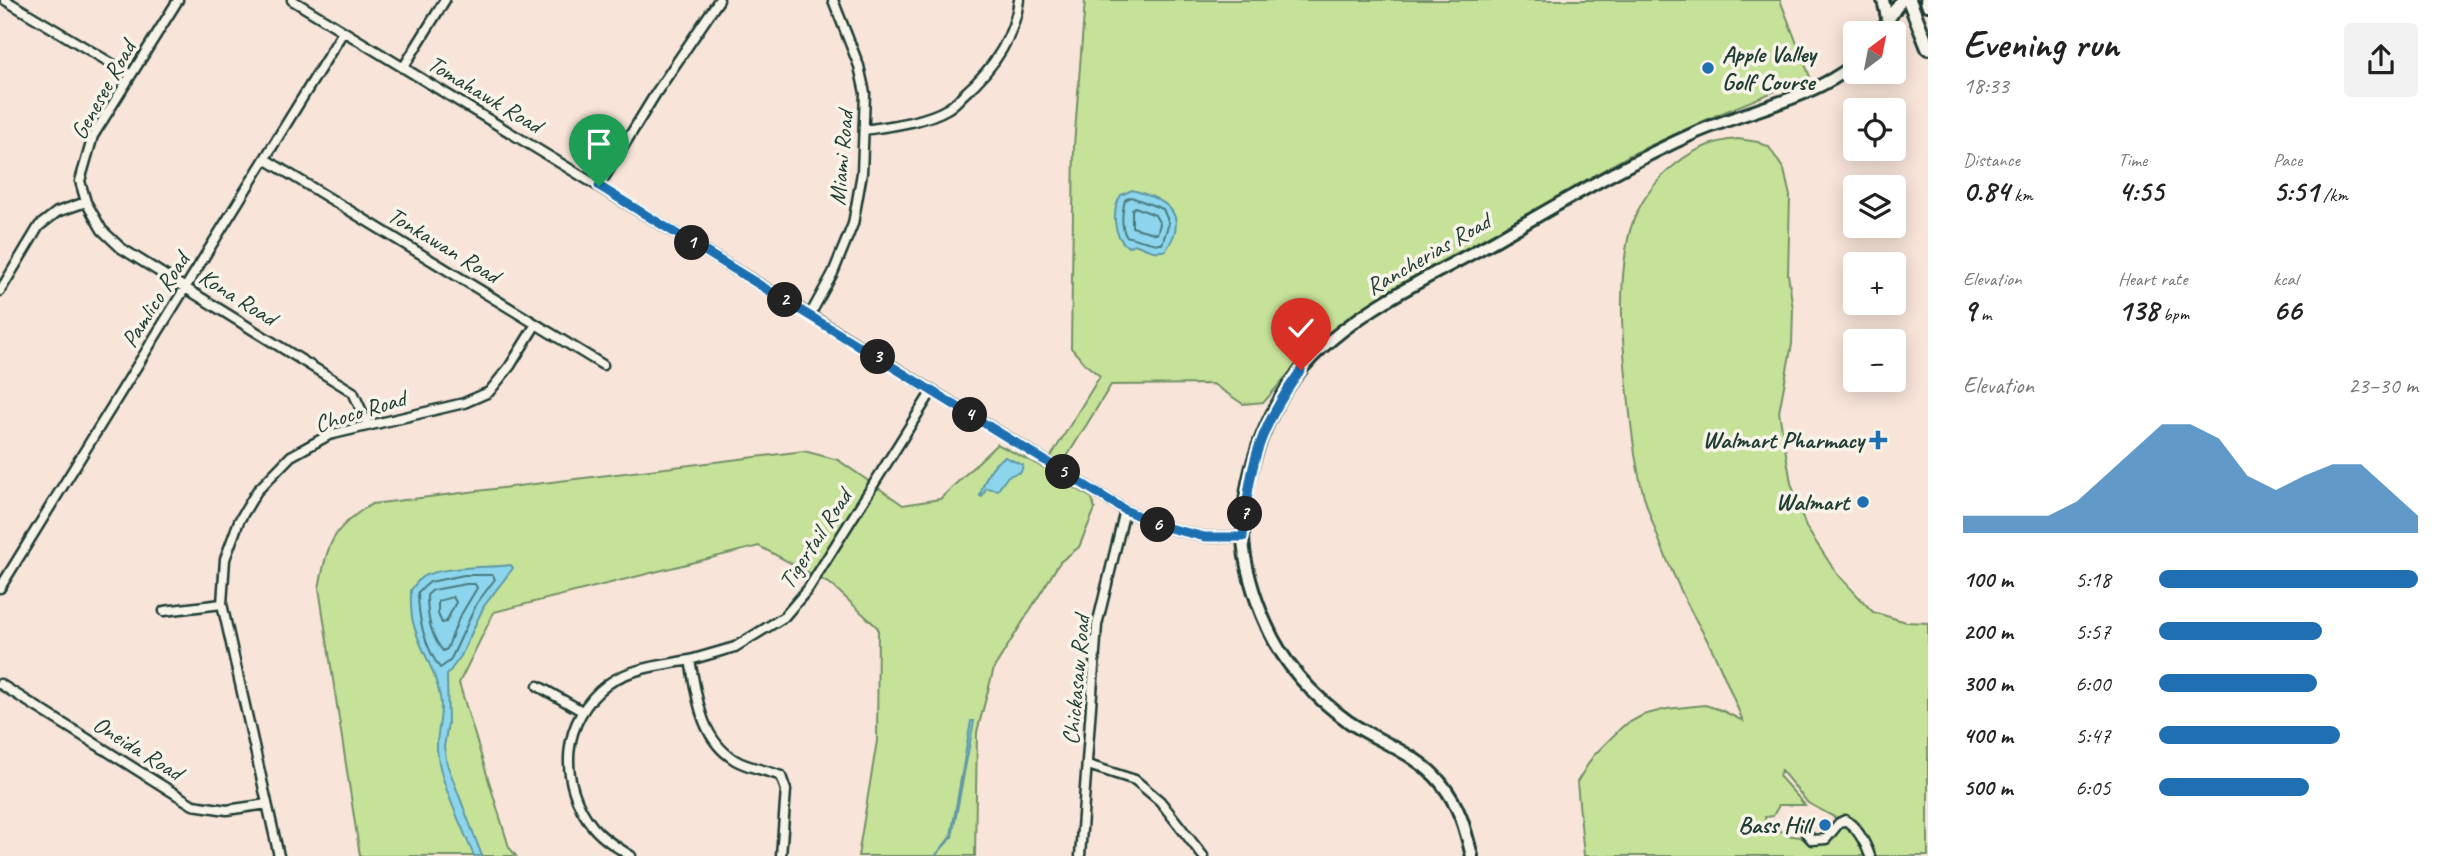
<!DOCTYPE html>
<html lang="en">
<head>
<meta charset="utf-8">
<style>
  body { margin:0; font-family:Caveat,sans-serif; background:#f2f2f2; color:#222; height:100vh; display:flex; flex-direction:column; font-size:26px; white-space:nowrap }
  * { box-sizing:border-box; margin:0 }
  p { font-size:23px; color:#767676 }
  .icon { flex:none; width:38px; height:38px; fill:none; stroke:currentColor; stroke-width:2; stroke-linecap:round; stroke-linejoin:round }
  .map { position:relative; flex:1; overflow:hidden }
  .panel { display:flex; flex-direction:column; background:#fff; width:525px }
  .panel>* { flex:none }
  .needle { width:46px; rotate:32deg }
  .buttons { position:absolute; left:1843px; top:21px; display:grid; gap:14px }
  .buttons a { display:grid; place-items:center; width:63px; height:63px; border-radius:7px; background:#fff; box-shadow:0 4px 18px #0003; font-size:35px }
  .pin { position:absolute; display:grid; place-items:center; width:60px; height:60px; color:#fff; margin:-72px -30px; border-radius:50% 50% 50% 0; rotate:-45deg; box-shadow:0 0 7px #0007 }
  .pin .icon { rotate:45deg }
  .km { position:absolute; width:35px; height:35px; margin:-18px; border-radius:50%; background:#222; color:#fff; font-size:19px; line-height:35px; text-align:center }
  .round { display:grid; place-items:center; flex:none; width:74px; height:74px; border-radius:7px; background:#f2f2f2 }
  .overview { display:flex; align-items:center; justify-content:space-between; height:119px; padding:0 35px }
  h1 { font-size:38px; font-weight:700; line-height:52px }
  .metrics { display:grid; grid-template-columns:repeat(3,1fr); gap:10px; height:119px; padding:7px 35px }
  .metrics div { display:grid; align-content:center }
  .metrics b { font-size:30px; font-weight:700 }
  .metrics small { font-size:19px; font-weight:400 }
  .metrics p { font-size:19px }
  .chart { height:196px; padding:14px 35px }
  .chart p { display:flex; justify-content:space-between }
  .chart svg { width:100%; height:126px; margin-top:7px; fill:#1f6fb2; opacity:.7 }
  ul { padding:0 35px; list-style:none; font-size:23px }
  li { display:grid; grid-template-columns:112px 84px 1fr; align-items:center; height:52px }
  li i { height:18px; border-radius:9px; background:#1f6fb2 }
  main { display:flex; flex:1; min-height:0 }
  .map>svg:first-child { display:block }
  .green { fill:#c6e299; stroke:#729066; stroke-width:2 }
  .water { fill:#8cd5ed; stroke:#6098a3; stroke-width:2 }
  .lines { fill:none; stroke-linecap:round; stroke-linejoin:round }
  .shore { stroke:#4b7a7e; stroke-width:2 }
  .street-casing { stroke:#1f3d34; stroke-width:13 }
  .secondary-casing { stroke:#1f3d34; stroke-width:16 }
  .primary-casing { stroke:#1f3d34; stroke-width:18 }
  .street { stroke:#f7f3e8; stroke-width:8 }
  .secondary { stroke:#f7f3e8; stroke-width:10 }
  .primary { stroke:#f7f3e8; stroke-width:12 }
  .route-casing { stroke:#fff; stroke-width:14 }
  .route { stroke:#1f6fb2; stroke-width:9 }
  .poi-dot { fill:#1f6fb2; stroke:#f7f3e8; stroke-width:2.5 }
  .labels { text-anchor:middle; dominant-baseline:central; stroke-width:7; stroke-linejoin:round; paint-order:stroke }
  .poi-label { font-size:24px; font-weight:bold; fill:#1f3d34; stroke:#f7f3e8; text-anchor:end }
  .street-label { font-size:24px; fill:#1f3d34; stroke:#f7f3e8 }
</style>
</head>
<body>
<main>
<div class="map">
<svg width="1928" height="856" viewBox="0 0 1928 856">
  <rect width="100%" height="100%" fill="#f8e4d9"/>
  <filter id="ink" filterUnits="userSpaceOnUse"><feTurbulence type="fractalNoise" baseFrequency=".0143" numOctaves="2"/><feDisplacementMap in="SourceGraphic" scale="14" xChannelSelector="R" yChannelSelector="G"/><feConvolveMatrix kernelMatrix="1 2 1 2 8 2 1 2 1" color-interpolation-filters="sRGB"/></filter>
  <g filter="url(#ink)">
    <path class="green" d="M1085,0H1780L1810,77L1717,115L1630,155L1373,302L1315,343L1264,402L1243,404L1213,384L1111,385L1055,476L1092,498L1095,509L1079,547L1060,562L994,668L977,732L975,856H858L877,741L878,628L832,585L759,546L494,612L459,683L509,847L516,856H360L319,588C328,544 331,528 372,504L804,451L838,460L903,505L940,499L997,444L1044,468L1100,376L1085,364L1071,348L1074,146Z
      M1738,139L1758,142L1769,147L1784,170L1790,196L1788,274L1793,309L1792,344L1779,412L1791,483L1806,527L1837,574L1873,612L1906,622L1928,623V856H1874C1867,839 1859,806 1836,818L1808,803L1781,770L1779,776L1805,805H1779L1773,816L1765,817L1766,828L1773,832L1784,831L1786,835L1800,837L1813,845L1829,843L1841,827L1845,825L1853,832L1866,856H1584L1577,782L1593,756L1623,726L1643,715L1667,709L1705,705L1721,710L1743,721C1735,702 1727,682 1718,662C1711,646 1702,631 1693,615C1675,580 1658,541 1646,503C1636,471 1632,437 1629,404C1623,349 1617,294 1628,239C1638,189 1686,142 1738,139Z"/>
    <path class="water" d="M1132,190C1165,199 1191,213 1166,250C1153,254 1146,248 1134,244L1128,247C1112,236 1112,209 1121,195Z
      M1005,457L1023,465L1021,472L1008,476L998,490L986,488L982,497L980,496C984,481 990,464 1005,457Z
      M511,565L513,568L484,606L461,656L447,675L448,723L444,747L447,764L482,856H474C461,824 440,783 437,750C436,732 444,715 440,697C436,670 419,648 413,622C410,611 411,601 411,590C415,585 418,580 422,577C441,566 488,568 511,565Z
      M971,721H974L952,837L935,856L951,836Z"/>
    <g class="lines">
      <path class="shore" d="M1131,197L1163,209L1169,223L1162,244C1155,245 1134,238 1126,236C1120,225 1122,212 1125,200Z
        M1135,207L1155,215L1160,224L1157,234L1132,227V210Z
        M464,575H492L495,579L477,603L450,661L440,668C425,647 418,619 418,592L430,582Z
        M466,584H475L477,588L459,618L447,649L443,651C430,636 427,614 427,595L433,590Z
        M453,597L456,602L446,622L442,623L438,614V601Z"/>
      <g class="street-casing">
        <path id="street" d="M5,0L131,75
          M178,0L93,136L80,181L86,202L102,230L121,248L353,392L368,425
          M292,0L810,315L1125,510L1161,526L1205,537H1243
          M403,68L445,0
          M864,130C890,126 925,122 947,109C953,106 959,99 963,95C992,70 1014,39 1019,0
          M265,159L603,365
          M599,186L656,93L719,0
          M0,291L39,226L57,212L86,202
          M810,315L833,273L853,224L862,173L865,93L859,66L833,0
          M0,588L343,32
          M164,611L222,604
          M690,660L735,647L784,617L808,589L932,391
          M0,684L193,805L227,810L267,804
          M538,686L582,711
          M1088,765L1135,780L1160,801L1203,856
          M1806,833L1812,840L1826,839L1839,823L1845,820C1858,828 1865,842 1870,856
          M279,856L222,604L225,559L239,521L257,491L291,456L329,435L464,403L489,392L510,366L536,324
          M631,856C618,848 603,839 593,827C557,782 561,719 608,684C629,668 664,665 690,660C697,696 700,739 735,760C748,768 767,770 781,776L786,790L781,856
          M1080,856L1097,625L1125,510"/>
      </g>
      <g class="secondary-casing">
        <path id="secondary" d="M1883,0L1888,22
          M1880,33L1901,0
          M1472,856C1465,828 1460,807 1441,783C1418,754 1379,742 1349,722C1314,697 1283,664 1266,624C1255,600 1243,562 1243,535C1243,461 1275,385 1332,339C1381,298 1441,271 1496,240C1562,202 1627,163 1697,132C1750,109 1809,100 1855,64"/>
      </g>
      <g class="primary-casing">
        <path id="primary" d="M1909,0L1928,48
          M1927,0L1928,4"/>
      </g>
      <use href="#street" class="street"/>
      <use href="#secondary" class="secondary"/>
      <use href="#primary" class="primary"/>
    </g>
  </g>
  <g class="lines" filter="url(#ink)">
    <g class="route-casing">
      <path id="route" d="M599,186L1125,510L1161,526L1205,537H1243C1249,466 1258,429 1301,370"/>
    </g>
    <use href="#route" class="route"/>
  </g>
  <g class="poi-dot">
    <circle cx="1708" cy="68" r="7"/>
    <path d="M1874.5 429.5h7v7h7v7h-7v7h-7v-7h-7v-7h7z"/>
    <circle cx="1863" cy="502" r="7"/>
    <circle cx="1825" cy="825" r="7"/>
  </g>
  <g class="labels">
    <g class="poi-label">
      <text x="1722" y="54" text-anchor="start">Apple Valley<tspan x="1722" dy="28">Golf Course</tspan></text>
      <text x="1864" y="440">Walmart Pharmacy</text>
      <text x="1849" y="502">Walmart</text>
      <text x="1811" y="825">Bass Hill</text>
    </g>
    <g class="street-label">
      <text transform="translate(103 90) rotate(-61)">Genesee Road</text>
      <text transform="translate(485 94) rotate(31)">Tomahawk Road</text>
      <text transform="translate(841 158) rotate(-85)">Miami Road</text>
      <text transform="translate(444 245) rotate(31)">Tonkawan Road</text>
      <text transform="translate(1428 254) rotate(-30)">Rancherias Road</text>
      <text transform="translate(238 297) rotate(32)">Kona Road</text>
      <text transform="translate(155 300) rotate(-58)">Pamlico Road</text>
      <text transform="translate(360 411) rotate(-17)">Choco Road</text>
      <text transform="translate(815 539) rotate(-57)">Tigertail Road</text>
      <text transform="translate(1076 680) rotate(-85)">Chickasaw Road</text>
      <text transform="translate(138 748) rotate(32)">Oneida Road</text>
    </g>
  </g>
</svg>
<div class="buttons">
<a><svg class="needle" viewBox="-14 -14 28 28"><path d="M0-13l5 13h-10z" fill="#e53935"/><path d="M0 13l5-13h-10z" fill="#767676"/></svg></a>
<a><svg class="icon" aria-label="locate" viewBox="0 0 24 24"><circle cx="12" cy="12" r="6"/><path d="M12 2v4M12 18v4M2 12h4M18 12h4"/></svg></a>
<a><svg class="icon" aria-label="layers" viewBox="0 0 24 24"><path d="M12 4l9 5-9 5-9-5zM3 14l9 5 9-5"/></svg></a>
<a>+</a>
<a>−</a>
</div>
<div class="pin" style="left:599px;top:186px;background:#1e9e55"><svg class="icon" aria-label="arrive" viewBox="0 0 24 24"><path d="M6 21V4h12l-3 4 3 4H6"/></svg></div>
<div class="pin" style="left:1301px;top:370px;background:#d93025"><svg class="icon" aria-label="check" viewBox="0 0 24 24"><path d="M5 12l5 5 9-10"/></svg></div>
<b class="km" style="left:692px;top:243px">1</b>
<b class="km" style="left:785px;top:300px">2</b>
<b class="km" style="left:878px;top:357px">3</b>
<b class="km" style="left:970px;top:415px">4</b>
<b class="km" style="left:1063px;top:472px">5</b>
<b class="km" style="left:1158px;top:525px">6</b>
<b class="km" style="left:1245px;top:514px">7</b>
</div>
<section class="panel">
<div class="overview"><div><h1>Evening run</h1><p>18:33</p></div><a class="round"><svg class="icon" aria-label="share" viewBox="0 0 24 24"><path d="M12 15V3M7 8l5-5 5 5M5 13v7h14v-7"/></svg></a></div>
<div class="metrics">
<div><p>Distance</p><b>0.84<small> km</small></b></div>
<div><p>Time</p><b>4:55</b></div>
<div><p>Pace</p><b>5:51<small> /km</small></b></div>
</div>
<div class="metrics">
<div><p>Elevation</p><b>9<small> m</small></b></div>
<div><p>Heart rate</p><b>138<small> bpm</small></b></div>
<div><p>kcal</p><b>66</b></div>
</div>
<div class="chart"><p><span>Elevation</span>23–30 m</p>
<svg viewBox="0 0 160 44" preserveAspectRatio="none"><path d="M0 44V38L10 38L20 38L30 38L40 33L50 24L60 15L70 6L80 6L90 11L100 24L110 29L120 24L130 20L140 20L150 29L160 38V44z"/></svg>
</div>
<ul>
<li><b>100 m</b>5:18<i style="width:100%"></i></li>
<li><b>200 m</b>5:57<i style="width:63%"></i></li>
<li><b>300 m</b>6:00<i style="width:61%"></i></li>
<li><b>400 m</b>5:47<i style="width:70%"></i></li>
<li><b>500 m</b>6:05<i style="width:58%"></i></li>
</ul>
</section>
</main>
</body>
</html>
